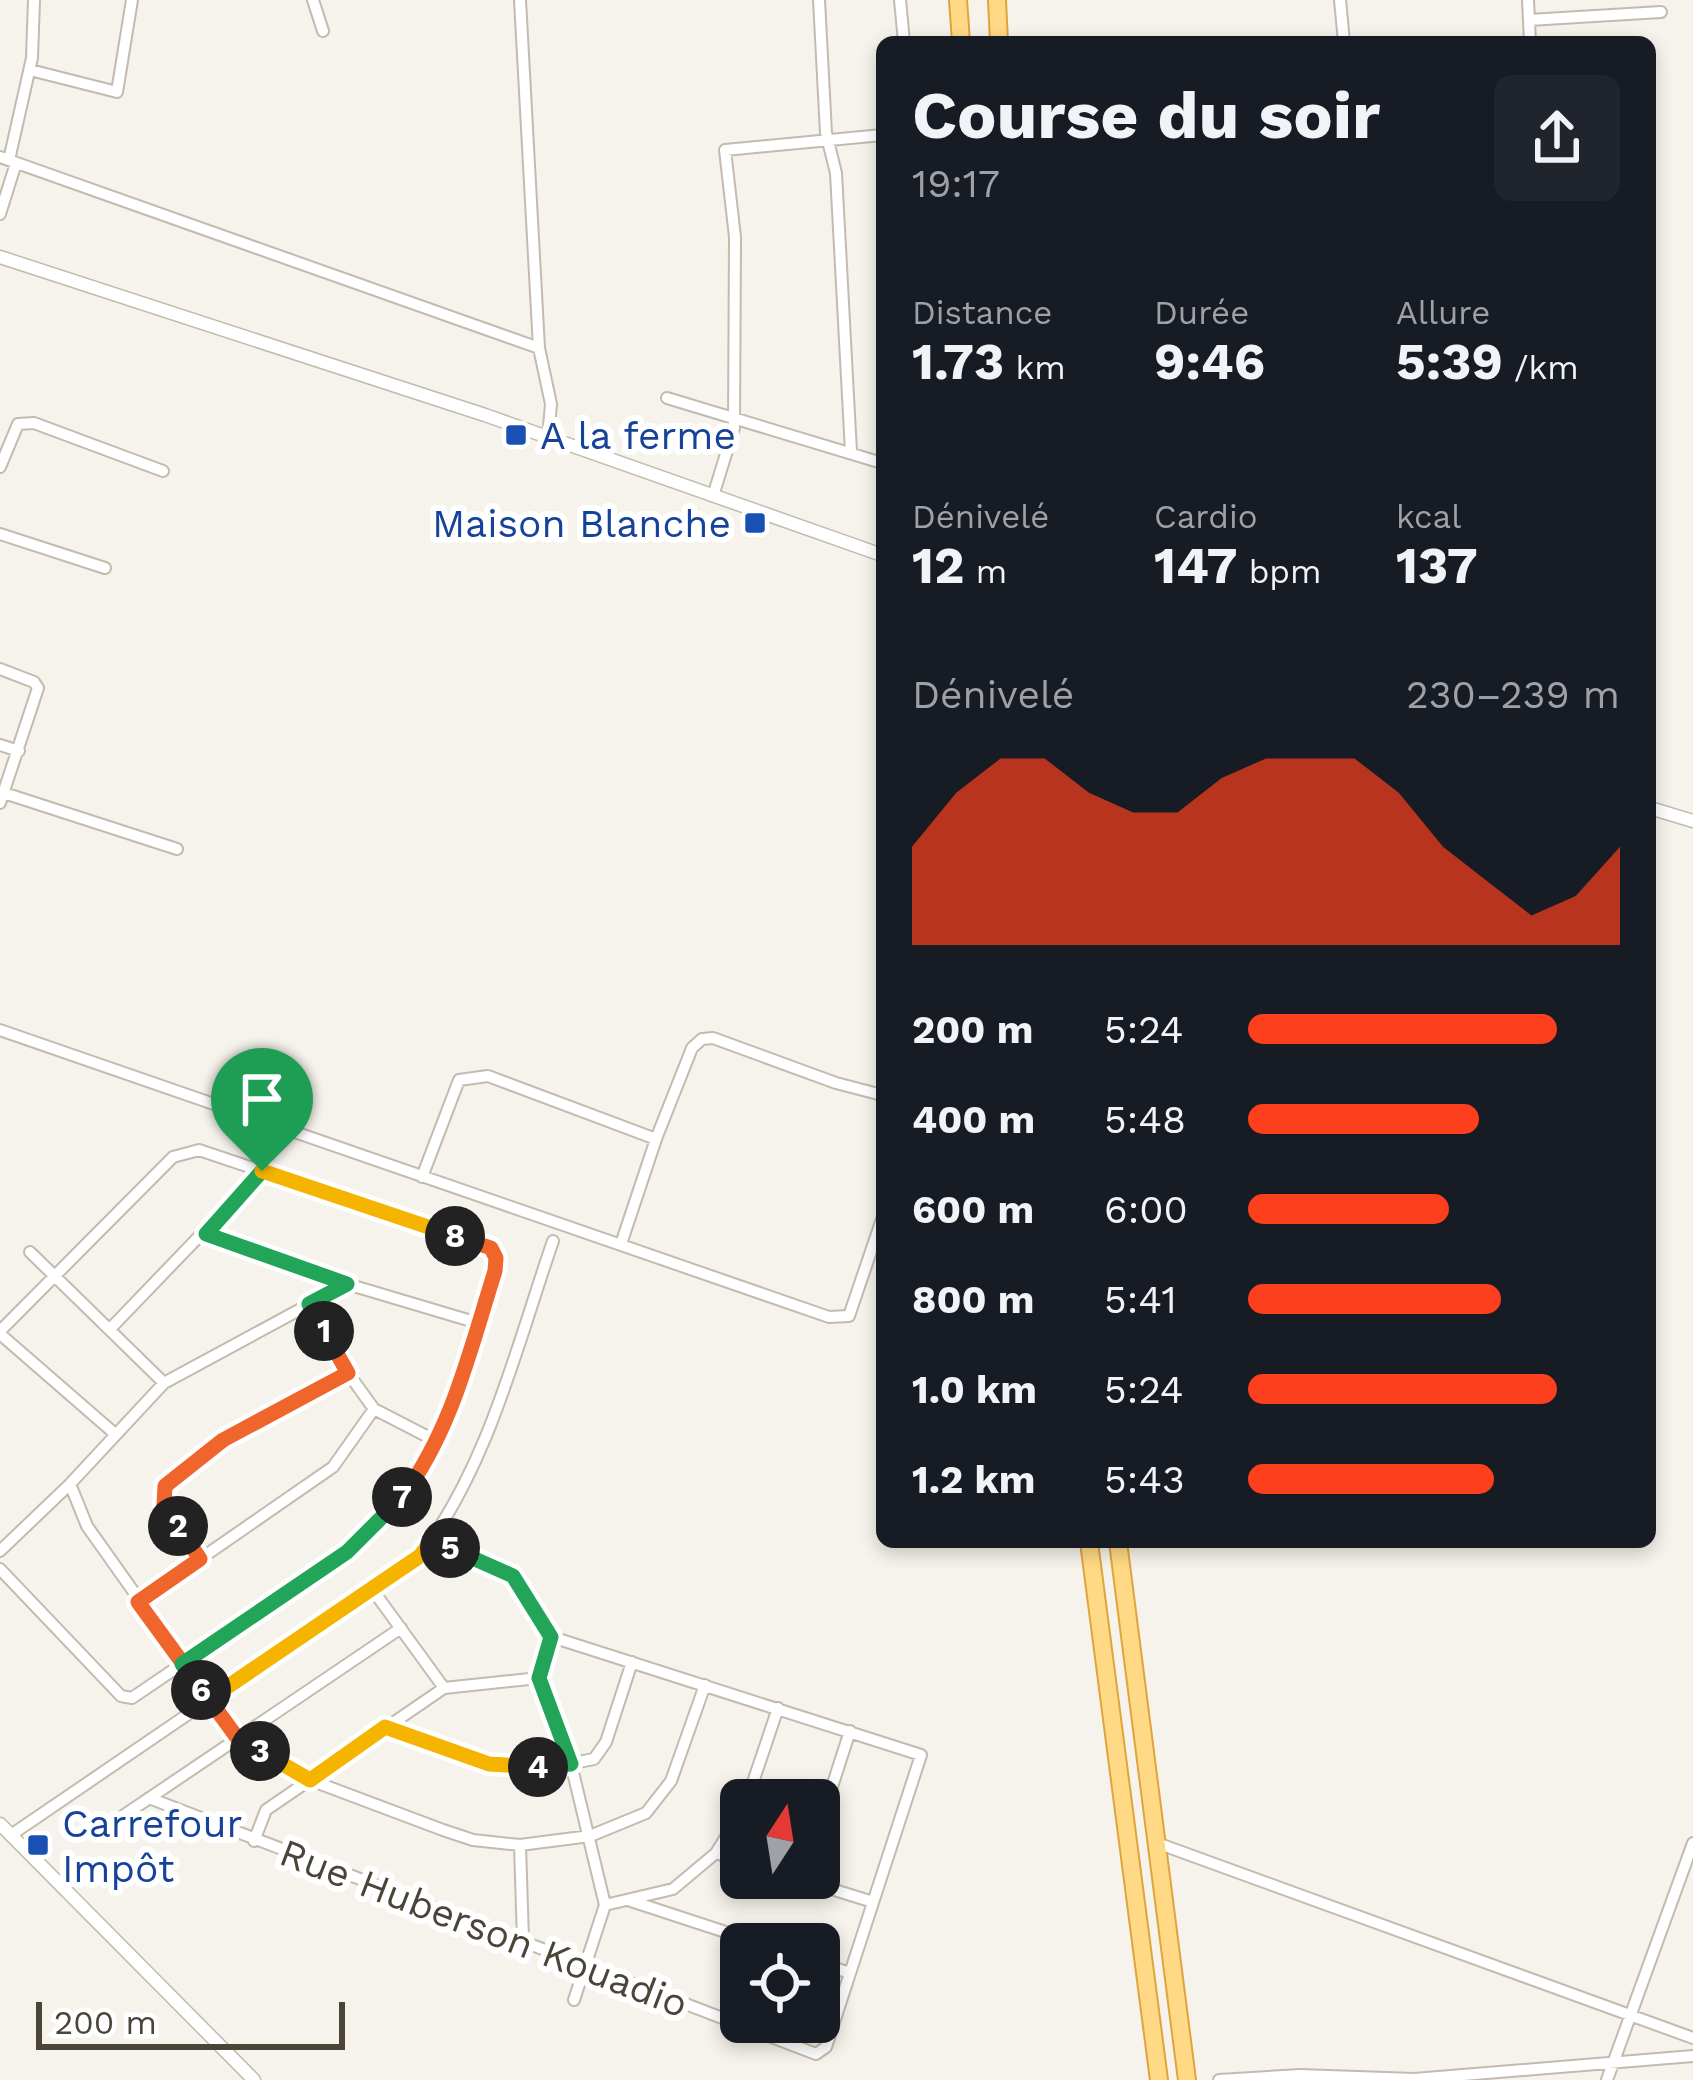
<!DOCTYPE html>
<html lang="fr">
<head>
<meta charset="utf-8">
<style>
  body { margin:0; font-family:"Work Sans",sans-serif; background:#20242c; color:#f1f3f6; height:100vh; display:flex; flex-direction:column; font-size:45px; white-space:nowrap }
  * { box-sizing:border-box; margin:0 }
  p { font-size:39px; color:#9ea1a6 }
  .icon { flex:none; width:66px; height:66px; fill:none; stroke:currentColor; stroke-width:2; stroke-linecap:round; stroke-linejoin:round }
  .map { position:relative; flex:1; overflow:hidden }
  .sheet { position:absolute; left:876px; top:36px; width:780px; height:1512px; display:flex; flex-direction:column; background:#171b24; border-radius:18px; box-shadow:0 6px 18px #0003 }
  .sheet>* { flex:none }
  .needle { width:78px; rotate:12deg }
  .controls { position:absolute; left:720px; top:1779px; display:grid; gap:24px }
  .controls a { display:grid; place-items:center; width:120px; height:120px; border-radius:18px; background:#171b24; box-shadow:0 6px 18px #0003; font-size:60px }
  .scale { position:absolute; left:36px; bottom:30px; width:309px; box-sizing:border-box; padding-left:12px; border:6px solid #4b4439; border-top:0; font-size:33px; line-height:42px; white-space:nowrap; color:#4b4439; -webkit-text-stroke:9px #fff; paint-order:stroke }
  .pin { position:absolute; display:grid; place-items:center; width:102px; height:102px; color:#fff; margin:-123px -51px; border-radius:50% 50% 50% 0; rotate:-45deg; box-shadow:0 0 12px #0007 }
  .pin .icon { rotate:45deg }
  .km { position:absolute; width:60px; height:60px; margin:-30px; border-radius:50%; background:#222; color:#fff; font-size:33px; line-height:60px; text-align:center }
  .round { display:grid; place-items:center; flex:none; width:126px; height:126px; border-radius:18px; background:#20242c }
  .summary { display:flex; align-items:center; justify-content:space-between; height:204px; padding:0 36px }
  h1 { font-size:66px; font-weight:700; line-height:90px }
  .metrics { display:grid; grid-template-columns:repeat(3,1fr); gap:18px; height:204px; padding:12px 36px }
  .metrics div { display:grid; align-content:center }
  .metrics b { font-size:51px; font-weight:700 }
  .metrics small { font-size:33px; font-weight:400 }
  .metrics p { font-size:33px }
  .chart { height:336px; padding:24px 36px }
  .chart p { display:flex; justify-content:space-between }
  .chart svg { width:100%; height:216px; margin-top:12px; fill:#fc3f1d; opacity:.7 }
  ul { padding:0 36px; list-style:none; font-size:39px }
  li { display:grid; grid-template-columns:192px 144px 1fr; align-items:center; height:90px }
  li i { height:30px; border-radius:15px; background:#fc3f1d }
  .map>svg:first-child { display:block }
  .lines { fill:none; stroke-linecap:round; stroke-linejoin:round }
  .minor-casing { stroke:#c2bbae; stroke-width:14 }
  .tertiary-casing { stroke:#c2bbae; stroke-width:15 }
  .trunk-casing { stroke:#e0a43c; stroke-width:20 }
  .minor { stroke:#fff; stroke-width:10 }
  .tertiary { stroke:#fff; stroke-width:12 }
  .trunk { stroke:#ffd985; stroke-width:16 }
  .split-1-casing { stroke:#fff; stroke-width:24 }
  .split-2-casing { stroke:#fff; stroke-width:24 }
  .split-3-casing { stroke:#fff; stroke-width:24 }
  .split-4-casing { stroke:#fff; stroke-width:24 }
  .split-5-casing { stroke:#fff; stroke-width:24 }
  .split-6-casing { stroke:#fff; stroke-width:24 }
  .split-7-casing { stroke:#fff; stroke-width:24 }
  .split-8-casing { stroke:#fff; stroke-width:24 }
  .split-9-casing { stroke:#fff; stroke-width:24 }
  .split-1 { stroke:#22a559; stroke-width:15 }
  .split-2 { stroke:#f0652b; stroke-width:15 }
  .split-3 { stroke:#f0652b; stroke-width:15 }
  .split-4 { stroke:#f5b400; stroke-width:15 }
  .split-5 { stroke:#22a559; stroke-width:15 }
  .split-6 { stroke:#f5b400; stroke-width:15 }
  .split-7 { stroke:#22a559; stroke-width:15 }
  .split-8 { stroke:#f0652b; stroke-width:15 }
  .split-9 { stroke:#f5b400; stroke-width:15 }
  .transit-dot { fill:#1a4fb4; stroke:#fff; stroke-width:4.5 }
  .labels { text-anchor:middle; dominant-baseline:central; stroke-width:12; stroke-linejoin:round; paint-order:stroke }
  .transit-label { font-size:39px; fill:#164399; stroke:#fff; text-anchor:start }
  .street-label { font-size:39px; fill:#4b4439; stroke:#fff }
</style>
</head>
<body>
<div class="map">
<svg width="1693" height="2080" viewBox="0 0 1693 2080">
  <rect width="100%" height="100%" fill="#f6f3ec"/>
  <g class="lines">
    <g class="minor-casing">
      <path id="minor" d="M313,0L323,31
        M520,0L539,348L551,404L548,438
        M819,0L826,133L836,173L851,452
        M900,0L904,42
        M1340,0L1344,42
        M1528,0L1530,42
        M1529,20L1661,12
        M30,70L117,92L132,0
        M0,157L539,348
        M9,160L32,58L34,0
        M0,214L16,163
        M667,398L882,463
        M0,467L18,424L34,423L163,471
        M713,496L734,428L735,237L725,150L882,135
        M0,534L105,568
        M0,669L34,682L38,688L0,803
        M0,745L19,751
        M4,793L177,849
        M0,1030L829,1317L849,1316L882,1219
        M422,1177L459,1080L488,1076L656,1139L692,1048L702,1039L713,1038L836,1083L882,1095
        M206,1234L347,1284L478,1323
        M621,1244L656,1139
        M30,1252L164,1383
        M309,1304L348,1373L374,1409L438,1442
        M110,1329L262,1171
        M0,1331L173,1157L199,1150L491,1248L496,1258L438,1442L390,1513L347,1552L132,1698L121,1696L0,1569
        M0,1334L114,1433
        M70,1484L87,1526L238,1739L310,1780L443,1830L473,1840L520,1845L590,1836L646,1813L671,1781L705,1685
        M0,1551L70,1484L164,1383L347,1284
        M200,1559L164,1504L165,1487L223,1440L348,1373
        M372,1589L444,1688L539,1678
        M138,1602L333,1467L374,1409
        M552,1637L539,1678L571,1764L605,1905L574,2000
        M385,1727C460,1756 512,1777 594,1759L606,1742L632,1662
        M149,1798L816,2054L826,2047L921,1755L552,1637L513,1576L432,1540
        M747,1800L778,1708
        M111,1824L401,1628
        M819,1827L850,1731
        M11,1835L420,1556C489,1464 516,1348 553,1241
        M254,1841L266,1810L444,1688
        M1157,1843L1693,2038
        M520,1845L523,1940
        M716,1853L741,1861
        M796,1878L873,1902
        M628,1900L762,1944
        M605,1905L673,1889L716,1853L741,1813
        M819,1963L850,1973
        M1219,2080L1300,2075L1414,2079L1693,2056
        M1607,2080L1693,1843"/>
    </g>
    <g class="tertiary-casing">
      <path id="tertiary" d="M0,257L485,415L882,555
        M1650,808L1693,821
        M0,1824L254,2080"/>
    </g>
    <g class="trunk-casing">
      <path id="trunk" d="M958,0L961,42
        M997,0L999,42
        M1089,1542L1159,2080
        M1118,1542L1187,2080"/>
    </g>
    <use href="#minor" class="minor"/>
    <use href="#tertiary" class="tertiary"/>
    <use href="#trunk" class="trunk"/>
  </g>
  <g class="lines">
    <g class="split-1-casing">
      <path id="split-1" d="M262,1171L206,1234L347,1284L309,1304L324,1331"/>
    </g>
    <g class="split-2-casing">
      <path id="split-2" d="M178,1526L164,1504L165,1486L223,1440L348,1373L324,1331"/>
    </g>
    <g class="split-3-casing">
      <path id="split-3" d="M178,1526L200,1559L138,1602L238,1739L260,1751"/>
    </g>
    <g class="split-4-casing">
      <path id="split-4" d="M260,1751L310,1780L385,1727L489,1764L538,1767"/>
    </g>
    <g class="split-5-casing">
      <path id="split-5" d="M450,1548L513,1576L551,1637L539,1678L571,1764L538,1767"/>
    </g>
    <g class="split-6-casing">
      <path id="split-6" d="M201,1690L208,1700L420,1556L432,1540L450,1548"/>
    </g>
    <g class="split-7-casing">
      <path id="split-7" d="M201,1690L182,1664L347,1552L402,1497"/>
    </g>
    <g class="split-8-casing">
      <path id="split-8" d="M402,1497C452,1430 470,1350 495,1271L496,1258L491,1248L455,1236"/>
    </g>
    <g class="split-9-casing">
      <path id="split-9" d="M262,1171L455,1236"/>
    </g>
    <use href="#split-1" class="split-1"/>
    <use href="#split-2" class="split-2"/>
    <use href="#split-3" class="split-3"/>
    <use href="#split-4" class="split-4"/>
    <use href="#split-5" class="split-5"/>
    <use href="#split-6" class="split-6"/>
    <use href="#split-7" class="split-7"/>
    <use href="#split-8" class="split-8"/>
    <use href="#split-9" class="split-9"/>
  </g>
  <g class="transit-dot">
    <rect x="504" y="423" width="24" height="24" rx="6"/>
    <rect x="743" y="511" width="24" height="24" rx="6"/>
    <rect x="26" y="1833" width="24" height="24" rx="6"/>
  </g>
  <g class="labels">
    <g class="transit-label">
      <text x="540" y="435">A la ferme</text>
      <text x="731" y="523" text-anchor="end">Maison Blanche</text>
      <text x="62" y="1823">Carrefour<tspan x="62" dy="45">Impôt</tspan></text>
    </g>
    <g class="street-label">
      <text transform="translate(484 1928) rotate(21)">Rue Huberson Kouadio</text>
    </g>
  </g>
</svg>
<div class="controls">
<a><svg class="needle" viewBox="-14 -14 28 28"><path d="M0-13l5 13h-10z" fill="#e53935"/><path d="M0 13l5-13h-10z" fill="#9ea1a6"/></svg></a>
<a><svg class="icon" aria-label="locate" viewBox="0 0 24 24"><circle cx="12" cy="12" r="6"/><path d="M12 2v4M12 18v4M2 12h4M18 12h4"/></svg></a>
</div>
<div class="scale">200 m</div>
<div class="pin" style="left:262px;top:1171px;background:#1e9e55"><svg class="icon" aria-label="arrive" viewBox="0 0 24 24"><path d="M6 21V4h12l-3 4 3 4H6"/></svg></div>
<b class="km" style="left:324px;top:1331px">1</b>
<b class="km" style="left:178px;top:1526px">2</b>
<b class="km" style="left:260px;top:1751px">3</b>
<b class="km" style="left:538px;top:1767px">4</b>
<b class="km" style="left:450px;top:1548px">5</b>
<b class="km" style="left:201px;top:1690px">6</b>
<b class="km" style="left:402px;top:1497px">7</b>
<b class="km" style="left:455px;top:1236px">8</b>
<section class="sheet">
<div class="summary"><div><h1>Course du soir</h1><p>19:17</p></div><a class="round"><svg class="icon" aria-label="share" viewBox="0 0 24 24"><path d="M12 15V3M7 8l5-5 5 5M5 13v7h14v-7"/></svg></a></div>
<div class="metrics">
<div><p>Distance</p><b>1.73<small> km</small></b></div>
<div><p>Durée</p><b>9:46</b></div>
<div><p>Allure</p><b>5:39<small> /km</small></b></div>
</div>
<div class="metrics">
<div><p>Dénivelé</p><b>12<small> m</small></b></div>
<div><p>Cardio</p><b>147<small> bpm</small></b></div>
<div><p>kcal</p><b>137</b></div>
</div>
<div class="chart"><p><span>Dénivelé</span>230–239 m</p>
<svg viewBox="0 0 160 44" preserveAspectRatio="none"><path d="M0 44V24L10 13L20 6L30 6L40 13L50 17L60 17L70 10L80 6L90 6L100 6L110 13L120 24L130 31L140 38L150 34L160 24V44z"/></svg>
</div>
<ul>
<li><b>200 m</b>5:24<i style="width:83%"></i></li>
<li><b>400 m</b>5:48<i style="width:62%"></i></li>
<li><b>600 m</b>6:00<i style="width:54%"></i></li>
<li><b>800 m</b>5:41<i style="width:68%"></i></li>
<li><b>1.0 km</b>5:24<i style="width:83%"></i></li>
<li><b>1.2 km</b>5:43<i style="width:66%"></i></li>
</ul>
</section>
</div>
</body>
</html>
